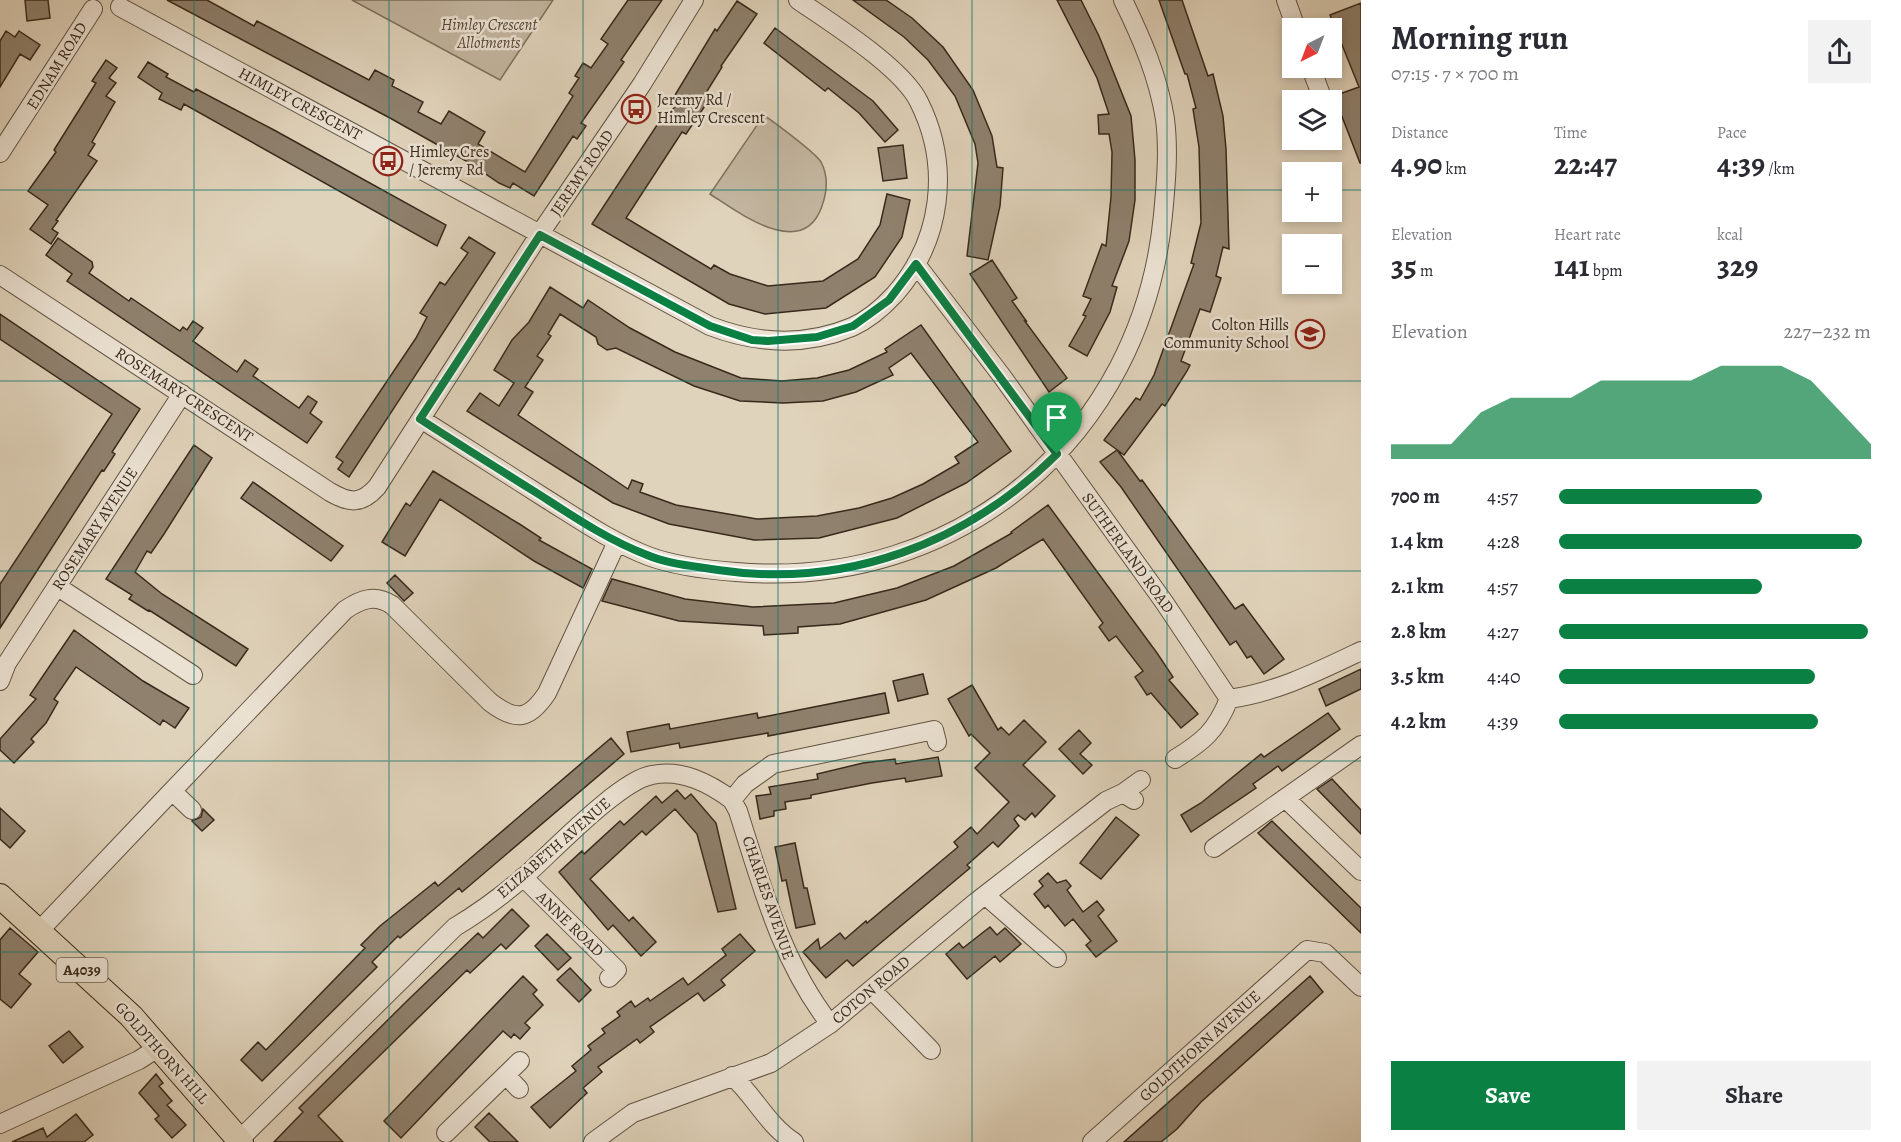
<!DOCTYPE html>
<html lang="en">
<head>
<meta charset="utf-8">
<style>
  body { margin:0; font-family:Alegreya,serif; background:#f2f2f3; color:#2b2b33; height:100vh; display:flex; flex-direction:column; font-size:22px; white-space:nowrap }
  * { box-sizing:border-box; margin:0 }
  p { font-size:20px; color:#7c7c81 }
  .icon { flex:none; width:33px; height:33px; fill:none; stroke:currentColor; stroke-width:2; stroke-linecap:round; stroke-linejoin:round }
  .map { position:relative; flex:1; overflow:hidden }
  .drawer { display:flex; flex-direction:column; background:#fff; width:540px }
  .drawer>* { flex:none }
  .needle { width:39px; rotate:222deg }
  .buttons { position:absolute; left:1282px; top:18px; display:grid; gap:12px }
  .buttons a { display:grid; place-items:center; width:60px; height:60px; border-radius:0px; background:#fff; box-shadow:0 3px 9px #0003; font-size:30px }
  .pin { position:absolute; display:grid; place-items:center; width:51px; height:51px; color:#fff; margin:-62px -26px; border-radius:50% 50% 50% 0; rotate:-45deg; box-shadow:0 0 6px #0007 }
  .pin .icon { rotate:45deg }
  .round { display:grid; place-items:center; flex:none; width:63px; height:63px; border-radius:0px; background:#f2f2f3 }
  .headline { display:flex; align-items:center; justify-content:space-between; height:102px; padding:0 30px }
  h1 { font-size:33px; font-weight:700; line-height:45px }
  .metrics { display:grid; grid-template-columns:repeat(3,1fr); gap:9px; height:102px; padding:6px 30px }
  .metrics div { display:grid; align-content:center }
  .metrics b { font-size:30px; font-weight:700 }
  .metrics small { font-size:16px; font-weight:400 }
  .metrics p { font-size:16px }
  .chart { height:168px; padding:12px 30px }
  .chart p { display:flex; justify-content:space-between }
  .chart svg { width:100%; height:108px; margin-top:6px; fill:#0b8043; opacity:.7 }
  .button { display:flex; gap:12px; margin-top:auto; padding:12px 30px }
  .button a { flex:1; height:69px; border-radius:0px; background:#0b8043; color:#fff; font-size:24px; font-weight:700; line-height:69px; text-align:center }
  .button a+a { background:#f2f2f3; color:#2b2b33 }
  ul { padding:0 30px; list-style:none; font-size:20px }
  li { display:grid; grid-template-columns:96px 72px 1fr; align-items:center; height:45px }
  li i { height:15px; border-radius:8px; background:#0b8043 }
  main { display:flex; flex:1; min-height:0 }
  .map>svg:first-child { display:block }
  .green { fill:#c3b6a0; stroke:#7e705e; stroke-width:1.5 }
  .building { fill:#8f816e; stroke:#38291b; stroke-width:1.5; fill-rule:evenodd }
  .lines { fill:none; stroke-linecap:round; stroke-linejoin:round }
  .minor-casing { stroke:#625443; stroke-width:20 }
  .major-casing { stroke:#38291b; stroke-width:26 }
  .minor { stroke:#ebe2d3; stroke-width:18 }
  .major { stroke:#e0d3bb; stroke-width:24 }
  .route-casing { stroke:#fff; stroke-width:12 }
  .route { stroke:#0b8043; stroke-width:8 }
  .grid { fill:none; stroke:#0f766e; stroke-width:1.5; stroke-opacity:0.55 }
  .labels { text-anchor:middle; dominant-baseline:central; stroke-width:5; stroke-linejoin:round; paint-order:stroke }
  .shield { fill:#ebe2d3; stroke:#6e6052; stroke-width:1.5 }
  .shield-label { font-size:15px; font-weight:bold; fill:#38291b }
  .park-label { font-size:16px; font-style:italic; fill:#544536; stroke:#ebe2d3 }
  .street-label { font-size:16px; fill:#38291b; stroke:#ebe2d3 }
  .poi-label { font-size:16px; fill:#38291b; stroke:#ebe2d3; text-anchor:start }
</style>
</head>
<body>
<main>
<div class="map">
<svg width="1361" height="1142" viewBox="0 0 1361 1142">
  <rect width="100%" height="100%" fill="#e0d3bb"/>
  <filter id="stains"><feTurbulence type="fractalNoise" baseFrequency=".00333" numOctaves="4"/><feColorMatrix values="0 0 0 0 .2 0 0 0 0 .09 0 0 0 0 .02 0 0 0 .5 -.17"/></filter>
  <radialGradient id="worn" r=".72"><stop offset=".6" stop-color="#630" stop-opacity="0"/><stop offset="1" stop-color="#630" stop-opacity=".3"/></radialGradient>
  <path class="green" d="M352,0H553L500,80Z
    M764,115C776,124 815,152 821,162C829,177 827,192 822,206C803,262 738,212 710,194Z"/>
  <path class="building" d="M25,0H48L50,18L27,21Z
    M167,0H207L254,26L257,21L369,80L375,70L394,80L392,86L423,102L418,112L441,124L449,111L485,132L478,144L525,172L573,96L569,93L579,78L575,76L583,63L591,68L608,44L601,39L628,0H662L621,60L624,62L581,123L586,126L577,139L573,136L534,196L513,183L510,188L499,183L468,162L390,118Z
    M853,0H886L912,18L943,47L973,90L992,136L997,167L1003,168L1000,206L988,260L967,256L978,163L975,144L955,96L928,60L904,37Z
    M1057,0H1081L1099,36L1131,116L1135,160V200L1129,241L1112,286L1117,287L1110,312L1087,356L1069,346L1086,316L1083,315L1091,299L1083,296L1102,244L1106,246L1111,197L1112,152L1109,134H1099L1098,115L1109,114L1097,78Z
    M1159,0H1182L1208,76L1213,74L1223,116L1226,149L1229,249L1223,247L1216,276L1221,278L1210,312L1200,309L1181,361L1190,365L1187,371L1165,406L1162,404L1124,455L1104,440L1136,398L1140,400L1154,375L1194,264L1191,263L1201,223L1199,147L1193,109L1196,108L1187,74H1185Z
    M737,1L757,14L721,66L722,67L704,96L709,100L686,134L682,132L626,218L711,269L714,265L730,274L768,286L823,281L858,259L880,225L887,194L910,200L902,237L875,277L826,308L765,314L729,304L592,224L659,122L663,124L677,103L672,100L715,29L717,31Z
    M1361,3V163H1360L1334,96L1359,87L1330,15Z
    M775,28L873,101L898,130L885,142L859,113L828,88L825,91L764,43Z
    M6,31L15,37L19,31L40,45L30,60L20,54L0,87V41Z
    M106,60L117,68L109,78L116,83L106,96L115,102L92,142L95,144L88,155L97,161L56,220L58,221L52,229L58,233L51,244L30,229L48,205L28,191L56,152L54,150L96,83L92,81Z
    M148,62L168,74L166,77L194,92L196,89L274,130L446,225L437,246L184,104L181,110L159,99L162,93L138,77Z
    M903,145L907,178L883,181L878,148Z
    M469,237L495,253L349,477L338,469L343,462L336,457L416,338L427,317L420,313L440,282L445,285L468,253L461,248Z
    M58,238L92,262L93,267L89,273L129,301L131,298L180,331L183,327L187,330L193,321L203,328L193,341L237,372L245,360L258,369L253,376L299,408L308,396L317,402L310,413L322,422L307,443L67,281L72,274L46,255Z
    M992,260L1017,298L1012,301L1027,322L1024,320L1067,378L1049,392L970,274Z
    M550,287L583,308L588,300L630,328L675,352L741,378L782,381L817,378L849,370L887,352L885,349L921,325L1011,451L966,483L897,518L819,538L754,540L669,524L613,503L467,411L480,393L499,406L514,383L494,370L512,340L529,322ZM560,314L596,337L598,344L607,350L616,348L694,386L740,401L783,403L823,401L856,392L893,375L889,368L911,353L978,442L955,457L959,463L923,484L892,498L859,508L817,516L757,519L676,505L640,492L643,484L632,480L628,489L518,415L533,392L525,387L543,360L537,356L551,336L548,334Z
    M0,314L140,409L112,452L115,454L104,471L102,470L0,628V584L112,414L0,339Z
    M194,445L212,458L164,534L151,553L147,551L135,572L162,594L248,649L236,666L149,610L148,611L129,599L132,595L106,579Z
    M1117,450L1140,481L1142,480L1235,609L1243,604L1284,659L1264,674L1251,656L1247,658L1236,641L1230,645L1121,487L1100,462Z
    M433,471L521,525L541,538L539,540L592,569L583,588L534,561L440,499L405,556L382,542L406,503L410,506Z
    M253,482L343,546L331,561L241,498Z
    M1048,505L1157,653L1173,677L1169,680L1198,714L1181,728L1151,693L1147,695L1135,677L1143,671L1116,636L1109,641L1099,627L1103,623L1043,539L996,568L926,600L840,624L798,627V633L764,635L763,626L679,621L602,601L612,579L685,599L753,607L834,603L897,588L954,566L1012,533L1011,532Z
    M395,575L413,593L404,601L387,583Z
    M74,630L143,681L189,708L175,728L163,720L160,725L76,667L54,699L58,702L46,723L31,739L34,742L14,763L0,750V739L36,699L30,695Z
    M1361,669V689L1326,706L1319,689Z
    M923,674L928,694L898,701L893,681Z
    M972,685L998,730L1001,727L1009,735L1024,720L1046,742L1023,765L1055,796L1035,817L1032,813L1025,820L1018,815L1014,819L1019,826L998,847L993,842L967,865L970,868L853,966L847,960L826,978L803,952L818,939L820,949L840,933L845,939L866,921L867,923L958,847L954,842L971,827L977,834L1009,802L975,768L990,753L971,734L969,736L948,699Z
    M885,693L889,713L768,736V733L680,748L679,743L631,752L627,732L669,724L670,729L757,713L758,718Z
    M1328,713L1340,729L1282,771L1278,766L1253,784L1256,788L1191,832L1181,815L1201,803L1261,754L1264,757Z
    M1079,730L1091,743L1080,754L1092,765L1083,774L1059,749Z
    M611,738L624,754L462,892L459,888L400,938L398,936L372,962L377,967L262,1081L241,1060L258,1042L266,1050L365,948L361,945L380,926L435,882L438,886Z
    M938,757L942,776L906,782L905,778L872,783L811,795V798L785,802L786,809L774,811V816L760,819L756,796L771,794L769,787L818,779L817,774L863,763L895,759L896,764Z
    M1332,779L1361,810V834L1317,789Z
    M677,790L685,799L691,794L716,823L736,909L718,912L697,834L675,809L646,835L642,831L590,879L629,921L633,917L656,942L641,956L613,925L608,930L559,872L582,851L584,854L620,821L624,825L656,796L662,803Z
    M0,808L25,831L10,848L0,839Z
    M203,809L214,820L202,831L192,821L201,817Z
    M1116,817L1139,835L1101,879L1080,863Z
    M1272,821L1361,908V933L1258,833Z
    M795,843L804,888H807L815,924L796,928L786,880L782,881L775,847Z
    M1048,873L1057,883L1066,880L1071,886L1067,890L1083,912L1097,901L1104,910L1098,916L1117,941L1096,957L1086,945L1091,941L1073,919L1065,926L1048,905L1045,908L1034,894L1043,886L1039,881Z
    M512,909L529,926L506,949L501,944L470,973L467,970L318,1116L343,1142H274L303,1112L299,1108L410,998L478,933L483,938Z
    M990,927L997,935L1005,928L1021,944L1000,962L995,956L967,979L946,954L959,943L963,948Z
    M10,928L38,952L19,974L31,984L11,1008L0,999V940Z
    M547,934L571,958L558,970L535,946Z
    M740,934L755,951L721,980L725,985L704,1001L698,993L650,1027L654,1032L640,1043L637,1039L598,1067L602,1072L583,1088L587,1093L550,1128L531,1107L576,1071L572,1066L591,1050L588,1046L605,1033L602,1029L620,1016L617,1012L631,1001L635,1007L648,998L650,1001L683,978L688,985L726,955L722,949Z
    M570,968L591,990L579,1002L557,980Z
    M523,976L537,990L533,994L543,1005L525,1023L530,1028L520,1039L514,1034L511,1038L503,1031L401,1138L384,1121Z
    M1310,976L1323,992L1201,1102L1177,1129L1161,1142H1124Z
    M69,1031L83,1047L63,1063L49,1046Z
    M156,1074L163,1083L159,1086L172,1101L167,1105L186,1125L172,1138L155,1119L159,1116L139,1093Z
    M489,1113L518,1142H490L475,1127Z
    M76,1114L93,1135L84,1142H12L43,1128L47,1137Z"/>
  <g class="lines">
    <g class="minor-casing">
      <path id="minor" d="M1286,0L1296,28
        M120,7L710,326C757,344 804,347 852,327C868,320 883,307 895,294C942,240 951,166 919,102C902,67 831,23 798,0
        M1311,68L1323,100
        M0,153L93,9
        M916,264L1001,375L1164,602L1229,699C1216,731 1204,741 1175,759
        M0,275L330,492C349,503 361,505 377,487L539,235L642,84L694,0
        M421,419C463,446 505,473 548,500C580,520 612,542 648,556C675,566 708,570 736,572C958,591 1142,437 1163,215C1166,184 1169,150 1165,119C1158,76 1142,39 1123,0
        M58,587L193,675
        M0,681L7,663L182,394
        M1229,699C1277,692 1317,672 1361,651
        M172,791L345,610C361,599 375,594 392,605L490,702C516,722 529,720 547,693L617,542
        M1285,798L1361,871
        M732,800L738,811C762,886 781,961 830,1024
        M1134,800L1123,793L1141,780
        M1214,848L1361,745
        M523,877L617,970L609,978
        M985,895L1057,958
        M38,932L172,791L192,810
        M872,990L931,1050
        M506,1075L519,1089
        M732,1076C755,1096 767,1125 794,1142
        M0,1124L139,1060L159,1047
        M446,1133L520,1061
        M239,1140L455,927C480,912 503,895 525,876C552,852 620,780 652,775C682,769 709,783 732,800L745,784L773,764L934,730L937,742
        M593,1142L633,1113L771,1063L830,1024L976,902L1106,801L1123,793
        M1092,1142L1307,950L1325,953L1361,987"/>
    </g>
    <g class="major-casing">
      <path id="major" d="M0,896L131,1016L241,1142"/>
    </g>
    <use href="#minor" class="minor"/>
    <use href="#major" class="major"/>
  </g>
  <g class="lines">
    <g class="route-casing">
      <path id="route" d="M540,235L710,326L752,340L768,341L817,337L853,326L889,300L916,264L1057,454C966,544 846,589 718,570C694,566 668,564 647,555C608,540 574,517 540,495C500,470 460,445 420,419Z"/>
    </g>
    <use href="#route" class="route"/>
  </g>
  <path class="grid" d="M194,0V1142M389,0V1142M583,0V1142M778,0V1142M972,0V1142M1167,0V1142M0,190H1293M1332,190H1361M0,381H1361M0,571H1361M0,761H1361M0,952H1361"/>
  <defs>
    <g id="bus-ring" transform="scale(1.5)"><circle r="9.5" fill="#ebe2d3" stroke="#8f2418" stroke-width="1.5"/><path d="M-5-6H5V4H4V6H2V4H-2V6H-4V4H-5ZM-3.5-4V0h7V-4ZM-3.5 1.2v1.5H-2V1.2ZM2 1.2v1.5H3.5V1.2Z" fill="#8f2418"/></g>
    <g id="school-ring" transform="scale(1.5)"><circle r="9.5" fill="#ebe2d3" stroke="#8f2418" stroke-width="1.5"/><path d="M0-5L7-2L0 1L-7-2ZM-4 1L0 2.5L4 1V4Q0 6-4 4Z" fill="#8f2418"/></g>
  </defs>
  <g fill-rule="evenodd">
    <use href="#bus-ring" x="636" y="109"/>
    <use href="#bus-ring" x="388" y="161"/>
    <use href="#school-ring" x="1310" y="334"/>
  </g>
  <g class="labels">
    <rect class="shield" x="56.5" y="958" width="51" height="24" rx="4.5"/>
    <g class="shield-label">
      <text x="82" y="970">A4039</text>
    </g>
    <g class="park-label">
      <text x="489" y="25">Himley Crescent<tspan x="489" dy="18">Allotments</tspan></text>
    </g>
    <g class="street-label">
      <text transform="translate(57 66) rotate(-58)">EDNAM ROAD</text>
      <text transform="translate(300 104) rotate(28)">HIMLEY CRESCENT</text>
      <text transform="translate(582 173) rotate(-56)">JEREMY ROAD</text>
      <text transform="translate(184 395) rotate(33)">ROSEMARY CRESCENT</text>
      <text transform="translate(95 529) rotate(-57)">ROSEMARY AVENUE</text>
      <text transform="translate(1128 553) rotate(54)">SUTHERLAND ROAD</text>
      <text transform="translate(554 848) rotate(-41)">ELIZABETH AVENUE</text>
      <text transform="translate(768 898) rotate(71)">CHARLES AVENUE</text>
      <text transform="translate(570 924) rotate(44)">ANNE ROAD</text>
      <text transform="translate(871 990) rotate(-40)">COTON ROAD</text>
      <text transform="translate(1200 1046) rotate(-42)">GOLDTHORN AVENUE</text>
      <text transform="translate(162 1053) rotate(48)">GOLDTHORN HILL</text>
    </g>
    <g class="poi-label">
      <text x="657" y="100">Jeremy Rd /<tspan x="657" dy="18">Himley Crescent</tspan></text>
      <text x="409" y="152">Himley Cres<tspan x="409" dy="18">/ Jeremy Rd</tspan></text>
      <text x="1289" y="325" text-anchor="end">Colton Hills<tspan x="1289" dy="18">Community School</tspan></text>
    </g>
  </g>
  <rect width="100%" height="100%" filter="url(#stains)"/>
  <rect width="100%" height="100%" fill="url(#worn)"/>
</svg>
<div class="buttons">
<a><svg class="needle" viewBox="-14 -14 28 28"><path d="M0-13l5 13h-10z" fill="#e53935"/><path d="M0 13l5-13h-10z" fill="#7c7c81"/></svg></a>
<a><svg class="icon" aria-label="layers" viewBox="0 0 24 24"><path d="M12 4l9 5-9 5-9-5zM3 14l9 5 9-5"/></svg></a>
<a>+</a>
<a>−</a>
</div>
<div class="pin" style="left:1057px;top:454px;background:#1e9e55"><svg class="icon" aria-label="arrive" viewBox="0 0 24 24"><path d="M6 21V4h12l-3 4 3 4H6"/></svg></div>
</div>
<section class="drawer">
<div class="headline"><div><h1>Morning run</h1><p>07:15 · 7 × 700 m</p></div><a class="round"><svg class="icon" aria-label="share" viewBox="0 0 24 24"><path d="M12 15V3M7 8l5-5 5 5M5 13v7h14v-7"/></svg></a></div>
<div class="metrics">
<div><p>Distance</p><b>4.90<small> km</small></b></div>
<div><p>Time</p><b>22:47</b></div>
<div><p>Pace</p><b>4:39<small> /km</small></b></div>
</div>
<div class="metrics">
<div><p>Elevation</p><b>35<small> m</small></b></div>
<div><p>Heart rate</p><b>141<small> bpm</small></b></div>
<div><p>kcal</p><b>329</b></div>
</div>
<div class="chart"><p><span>Elevation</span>227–232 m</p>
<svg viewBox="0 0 160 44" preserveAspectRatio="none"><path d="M0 44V38L10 38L20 38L30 25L40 19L50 19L60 19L70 12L80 12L90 12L100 12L110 6L120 6L130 6L140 12L150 25L160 38V44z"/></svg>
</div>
<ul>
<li><b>700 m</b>4:57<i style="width:65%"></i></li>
<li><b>1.4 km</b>4:28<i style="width:97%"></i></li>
<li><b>2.1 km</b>4:57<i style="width:65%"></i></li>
<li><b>2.8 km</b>4:27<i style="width:99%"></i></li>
<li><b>3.5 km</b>4:40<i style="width:82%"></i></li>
<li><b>4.2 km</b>4:39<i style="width:83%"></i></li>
</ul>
<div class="button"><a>Save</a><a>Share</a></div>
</section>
</main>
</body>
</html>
